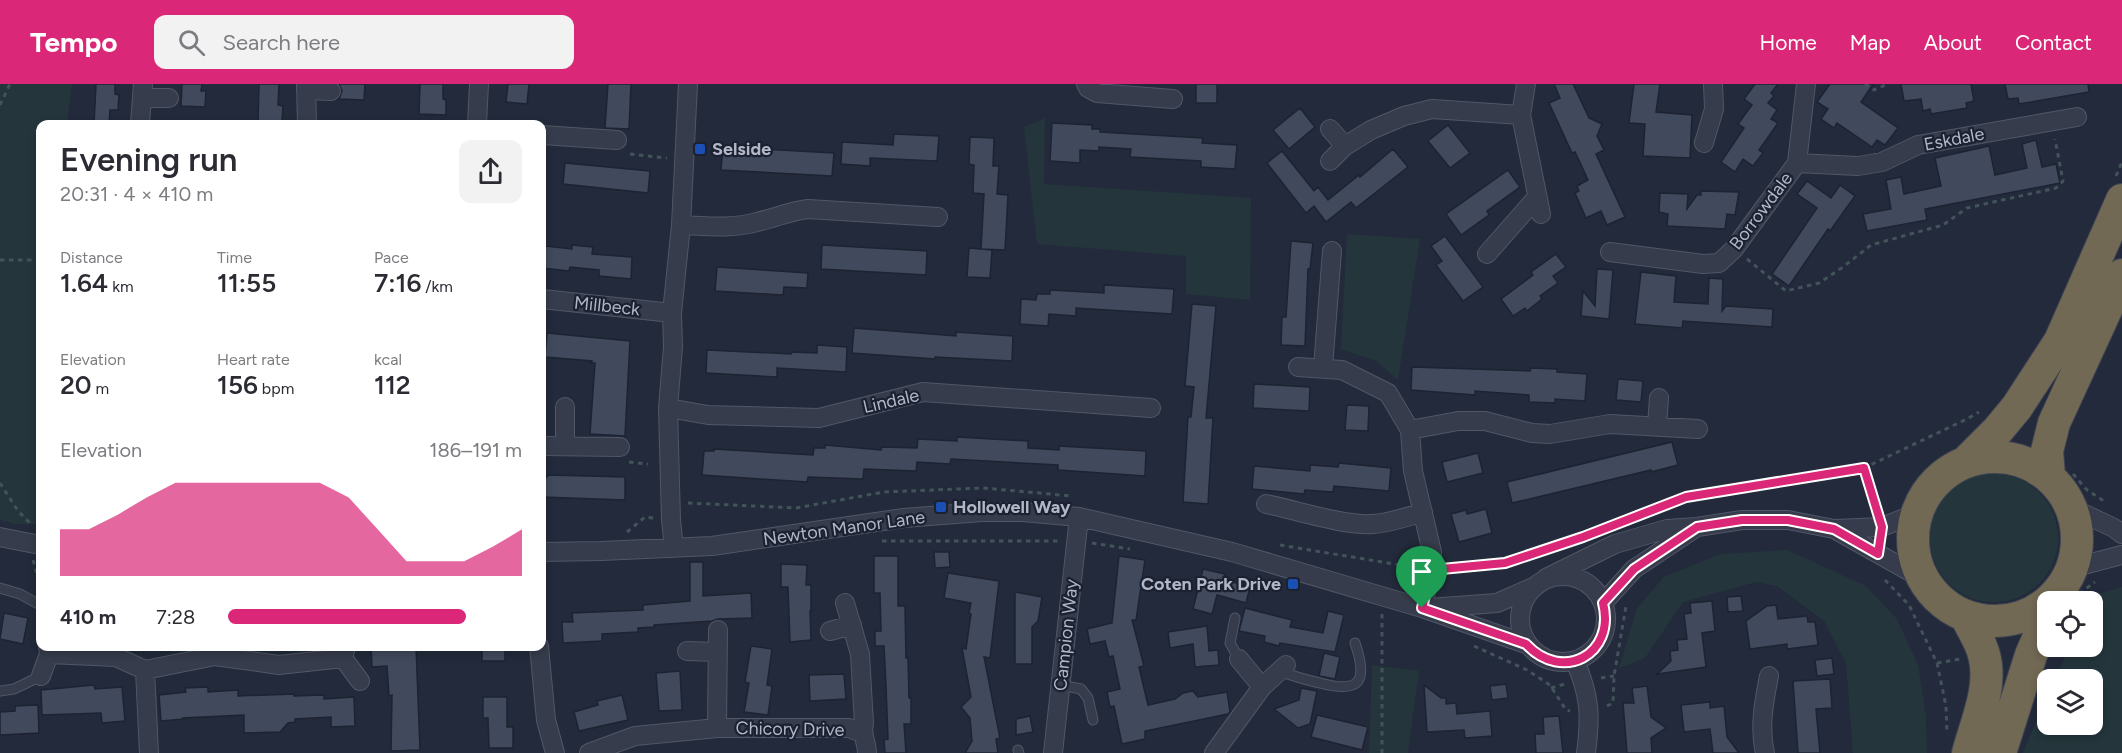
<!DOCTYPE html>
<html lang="en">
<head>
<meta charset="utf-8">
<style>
  body { margin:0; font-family:Figtree,sans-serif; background:#f2f2f3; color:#2b2b33; height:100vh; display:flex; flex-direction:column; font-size:22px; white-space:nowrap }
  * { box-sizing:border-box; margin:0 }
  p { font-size:20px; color:#7c7c81 }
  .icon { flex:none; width:33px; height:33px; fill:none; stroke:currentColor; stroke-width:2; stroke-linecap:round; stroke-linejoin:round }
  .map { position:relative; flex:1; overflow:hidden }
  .panel { position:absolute; left:36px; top:36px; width:510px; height:531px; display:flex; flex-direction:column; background:#fff; border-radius:12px; box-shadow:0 3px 9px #0003 }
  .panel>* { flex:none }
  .tools { position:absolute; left:2037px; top:507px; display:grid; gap:12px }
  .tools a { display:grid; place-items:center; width:66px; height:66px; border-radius:12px; background:#fff; box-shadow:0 3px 9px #0003; font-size:30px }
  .pin { position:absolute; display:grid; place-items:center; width:51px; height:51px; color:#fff; margin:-62px -26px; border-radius:50% 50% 50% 0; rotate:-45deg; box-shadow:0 0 6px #0007 }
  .pin .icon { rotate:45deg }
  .round { display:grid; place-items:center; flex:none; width:63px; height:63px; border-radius:12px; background:#f2f2f3 }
  .headline { display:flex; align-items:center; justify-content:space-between; height:102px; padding:0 24px }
  h1 { font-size:33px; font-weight:600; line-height:45px }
  .stats { display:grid; grid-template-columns:repeat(3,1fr); gap:9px; height:102px; padding:6px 24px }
  .stats div { display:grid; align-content:center }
  .stats b { font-size:26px; font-weight:600 }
  .stats small { font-size:16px; font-weight:400 }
  .stats p { font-size:16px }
  .chart { height:168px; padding:12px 24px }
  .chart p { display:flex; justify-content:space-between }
  .chart svg { width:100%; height:108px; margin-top:6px; fill:#db2777; opacity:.7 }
  ul { padding:0 24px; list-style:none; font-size:20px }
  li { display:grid; grid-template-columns:96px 72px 1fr; align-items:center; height:45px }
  li i { height:15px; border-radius:8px; background:#db2777 }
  header { display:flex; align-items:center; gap:36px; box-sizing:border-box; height:84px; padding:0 30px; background:#db2777; color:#fff }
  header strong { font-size:28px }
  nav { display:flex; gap:33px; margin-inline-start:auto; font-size:21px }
  .search { width:420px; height:54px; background:#f2f2f3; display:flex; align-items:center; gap:15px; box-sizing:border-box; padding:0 21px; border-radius:12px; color:#7c7c81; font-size:22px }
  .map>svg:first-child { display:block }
  .green { fill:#24363c }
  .building { fill:#41495d; stroke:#1d2332; stroke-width:1.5 }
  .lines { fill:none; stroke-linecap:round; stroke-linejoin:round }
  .lane-casing { stroke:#515766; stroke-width:11 }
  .street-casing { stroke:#515766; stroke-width:20 }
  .highway-casing { stroke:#3e4453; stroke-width:34 }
  .path { stroke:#425359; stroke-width:3; stroke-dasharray:4.5 4.5; stroke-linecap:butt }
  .lane { stroke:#363c4b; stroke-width:9 }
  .street { stroke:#363c4b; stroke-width:18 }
  .highway { stroke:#716953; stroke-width:32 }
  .route-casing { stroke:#fff; stroke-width:12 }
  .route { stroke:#db2777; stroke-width:8 }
  .transit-dot { fill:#1a4fb4; stroke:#1b2130; stroke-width:2 }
  .labels { text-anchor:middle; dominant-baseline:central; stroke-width:4.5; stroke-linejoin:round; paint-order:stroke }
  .street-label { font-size:18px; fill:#b1b7c7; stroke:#1b2130 }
  .poi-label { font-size:18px; font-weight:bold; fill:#b1b7c7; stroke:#1b2130; text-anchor:start }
</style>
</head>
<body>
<header>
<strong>Tempo</strong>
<div class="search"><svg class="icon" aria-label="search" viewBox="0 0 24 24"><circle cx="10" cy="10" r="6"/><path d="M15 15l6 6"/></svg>Search here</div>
<nav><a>Home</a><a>Map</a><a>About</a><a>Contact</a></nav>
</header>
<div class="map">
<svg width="2122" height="669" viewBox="0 0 2122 669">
  <rect width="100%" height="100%" fill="#222a3b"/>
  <path class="green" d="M0,0H72L67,40H40V440H15L0,436Z
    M1045,34L1044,100L1251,114L1250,216L1186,210V172L1037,160L1024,43Z
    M1347,150L1420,155L1398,296L1376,277L1341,265Z
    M1930 454a64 64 0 1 1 128 0a64 64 0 1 1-128 0Z
    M1787,466L1866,502L1897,535L1918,581L1926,632L1927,669H1853L1846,579L1824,537L1777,502L1756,498L1683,518L1645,574L1619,584L1637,524L1664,493L1720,470Z
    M2122,503V669H2023L2047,611L2048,640H2092V596L2054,595L2070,563L2092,562L2093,520L2098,510Z
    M1372,581L1419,587L1408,669H1369Z"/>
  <path class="building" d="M96,0H115V10L119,11L118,26H110L109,40H94Z
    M182,0H202L201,7H206L205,23L181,22Z
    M259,0H279L278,21L283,22L282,37H258Z
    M339,0H365L364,16L339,15L342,7Z
    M420,0H443V15L446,16V31L419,30Z
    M508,0H529L527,20L506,18Z
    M608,0H631L629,45L605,44Z
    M1196,0H1217V19H1196Z
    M1554,0H1573L1589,34L1602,40L1597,52L1604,66L1596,70L1625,133L1607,141L1601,127L1586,134L1575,109L1579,107L1577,102L1588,96L1575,68L1572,69L1549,19L1560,14Z
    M1634,0H1660L1656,28L1692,31L1690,74L1643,72L1645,40L1629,39Z
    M1755,0H1778L1771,9L1774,12L1768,19L1777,26L1771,35L1778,39L1759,66L1763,69L1753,82L1743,75L1735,88L1721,78L1744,44L1738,40L1752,21L1744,15Z
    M1830,0H1873L1861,18L1898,44L1885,61L1877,56L1872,63L1837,39L1834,44L1821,35L1828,25L1817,18Z
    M1901,0H1971L1974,17L1966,19L1967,24L1931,30L1930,25L1923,27L1921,15L1904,17Z
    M2005,0H2088L2089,8L2019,20L2018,14L2008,15Z
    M1300,24L1315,43L1289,65L1273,46Z
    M1052,39L1092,41V45H1100V48L1203,54L1202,59L1237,61L1235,85L1201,83V77L1130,73L1131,65L1099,63V67L1080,66V79L1050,77Z
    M1448,41L1470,69L1450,84L1428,57Z
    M894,50L939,52L937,77L870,74V82L841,80L842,58L893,61Z
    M970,53L994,54L993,82H999L997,110L1008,111L1005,166L981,165L984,110L973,109L974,81L969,80Z
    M2036,56L2042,83L2056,80L2060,99L1925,125L1927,136L1867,147L1863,130L1891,125L1886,96L1901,93L1904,110L1941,102L1935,74L1989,62L1995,91L2027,84L2022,60Z
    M723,63L834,69L832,92L721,86Z
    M1393,65L1408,83L1356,124L1351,118L1326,138L1314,122L1306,129L1267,79L1282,67L1314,107L1318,103L1328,116L1359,91L1360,93Z
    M565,79L650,87L648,109L563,100Z
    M1508,86L1520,103L1487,127L1489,131L1461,151L1446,130Z
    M1807,97L1831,114L1840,101L1855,112L1830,147L1828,145L1789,202L1772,190L1817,124L1797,110Z
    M1701,107L1739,108L1735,131L1727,130L1725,145L1667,142L1668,130L1659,128L1660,109L1688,110L1687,125L1697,111H1701Z
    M1445,152L1483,203L1463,217L1436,181L1442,177L1431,162Z
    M1291,157L1313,159L1310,185H1308L1305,262L1281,261L1282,233H1286Z
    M572,161L593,163L592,170L632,173L631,195L599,192V186L570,183L569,187L542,184L545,162L572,165Z
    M822,161L927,167L926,191L821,185Z
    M969,164L992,166L990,194L967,193Z
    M1556,170L1566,183L1553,192L1558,199L1540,212L1542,215L1527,227L1525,224L1513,232L1501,215L1533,191L1531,188Z
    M717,183L808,189L807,204L784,203L783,211L715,207Z
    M1597,185L1613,186L1609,235L1581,232L1583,207L1595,222Z
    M1641,188L1676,192L1674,218L1708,220L1709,194L1723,195L1722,227L1726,222L1773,225L1772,243L1683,237L1682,244L1635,240Z
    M1104,201L1174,205L1172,230L1076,224V232L1049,230L1048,242L1020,240L1021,215L1036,216L1037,210H1050V206L1104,209Z
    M1192,220L1216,222L1206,334H1213L1208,420L1183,418L1188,333H1191L1194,303L1185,302Z
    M854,244L956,252V248L1013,252L1012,277L935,273V275L852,269Z
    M547,249L630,257L625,352L590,350L595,279H591L592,277L545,273Z
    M817,261L847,263L846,288L777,284V293L706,289L707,266L791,270V268L817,269Z
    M1412,283L1530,287L1531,284L1557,285V288L1587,290L1585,317L1555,315V319L1529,318V311L1475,307V311L1411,306Z
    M1618,295L1643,297L1641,318L1616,316Z
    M1254,300L1310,303L1309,327L1253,324Z
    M1347,321L1369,322L1368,347L1345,346Z
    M957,353L1028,357V364L1059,366V362L1146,367L1145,392L1058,386V381L951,375L950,380L917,378L916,387L864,385L863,395L808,393L807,398L702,391L704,367H714V365L813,371L814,364H825V361L881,366L882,363L917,364L918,355L957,357Z
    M1672,358L1678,381L1651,388V386L1512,419L1507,398Z
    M1478,369L1483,389L1447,398L1442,378Z
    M1339,379L1391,384L1389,407L1334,402L1333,408L1305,406L1304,410L1252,405L1254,382L1310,387V381L1338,383Z
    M548,391L625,393V416L542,413V393H547Z
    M1486,425L1492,449L1459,458L1451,430L1466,426L1467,430Z
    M934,468H949L950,483L935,484Z
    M874,472H898V522H905L906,574H908L909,614H911V640H904L906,669H885L884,656L888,655L886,602L884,562H875V547H881L880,509H874Z
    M1119,472L1145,476L1136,536H1132L1144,582L1139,583L1148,621L1175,615L1183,609L1193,607L1198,613L1227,608L1230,628L1228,630L1145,647V655L1122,660L1114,622L1110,623L1107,608L1120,605L1113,572L1109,573L1105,557L1090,560L1087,545L1112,539Z
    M690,478H703V512L751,509L752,534L718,535L712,537L654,541V543L638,544V548L602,550V557L563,559L562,538H573L572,529L643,526V521L690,517Z
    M781,480L807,481L806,501H811V527H810L811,556L790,558L788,503H781Z
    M1203,485L1225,490L1223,495L1250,503L1246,519L1217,511L1212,530L1193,525Z
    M948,489L999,497L990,574L984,573L1000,654L996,655L998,669H965L972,657L970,634L961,623L971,613L962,564L966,565L971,530L969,529L971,519L944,514Z
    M1015,508L1042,513L1038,537L1032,543V580H1015Z
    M1741,512L1743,527L1728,528L1727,513Z
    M1712,517L1715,547L1702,549L1706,583L1657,590L1671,577L1670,567L1678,566L1677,556L1687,555L1684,530L1691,529L1690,519Z
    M1776,521L1778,535L1807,532L1808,538H1815L1818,561L1787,565V560L1750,565L1746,537L1767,522Z
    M1245,524L1292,536L1290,543L1323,549L1328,527L1344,531L1335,568L1280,559L1279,562L1264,558L1265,552L1239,547Z
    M4,529L28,534L23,560L0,555Z
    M1207,542L1209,567L1218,566L1219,581L1195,583L1193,560L1170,564L1168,548Z
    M371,562H416L420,666L391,667L392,611L389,612L387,582L372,583Z
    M482,562H505V577H482Z
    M751,562L772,565L767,601L772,602L768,631L744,628L749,599L745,598Z
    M1324,569L1340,573L1335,595L1319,592Z
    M1832,574L1834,590L1817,592L1815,576Z
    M680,587L682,626L659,627L656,589Z
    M844,590L846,615L810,617L809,591Z
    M1830,595L1832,624L1816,625L1820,669H1798L1793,597Z
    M1506,600L1508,614L1492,616L1490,602Z
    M94,601L95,605L122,603L125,637L102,639L101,629L42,631L41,606Z
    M1424,601L1441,614H1446V620L1456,619L1457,630L1490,627L1492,652L1465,654L1464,646L1427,648Z
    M1647,602L1651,633L1666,644L1651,654L1652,669H1627L1623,619H1634L1632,604Z
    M208,603V608L238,606V612L294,610V612L324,611V615L354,613L355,642L331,643V633L295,635V638L288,639L280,648L244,649V631L183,634L184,635L161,637L159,611L186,608L185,604Z
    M1301,604L1317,607L1310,640L1298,644L1274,625L1299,616Z
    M622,611L628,636L579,647L574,628L598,621L597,617Z
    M483,613H507V643H513V664H489L488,634H483Z
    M1710,618V624L1724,622L1727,653L1739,669H1713L1710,645L1684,648L1681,621Z
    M38,621L39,649L0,651V628L15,627V622Z
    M1317,631L1368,643L1362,666L1311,653Z
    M1030,632L1033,648L1016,651V635Z
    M1559,632L1563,669H1536L1535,650H1544L1543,633Z"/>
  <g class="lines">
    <g class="lane-casing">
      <path id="lane" d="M0,504L20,510L40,521
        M1235,534L1230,559L1239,575
        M1279,587C1293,592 1306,596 1320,599C1361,610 1368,597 1355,559
        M1061,601L1081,605L1088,614L1093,636
        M0,607L14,605L41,592
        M1018,666L1019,669"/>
    </g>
    <g class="street-casing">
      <path id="street" d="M306,0L307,40
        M1086,0L1088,4L1097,9L1173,15
        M1526,0L1521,31L1541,130
        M306,6L331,7
        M142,14H169
        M140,40L143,0
        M477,40L479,0
        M1330,45L1345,62
        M542,51L617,56
        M1704,59L1714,25L1713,0
        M1330,77L1345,62L1371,46L1404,32L1432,25L1521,31
        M1797,79L1858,82L1882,78L1918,61L2077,33
        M681,141C707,142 733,145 757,138C775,134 790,127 808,125L938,133
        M1610,168L1703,180L1719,179L1734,165L1797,79L1806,0
        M1487,170L1537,113
        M542,215L672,229
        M1298,283L1342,286L1388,309L1410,346L1458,337H1485L1532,349L1550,350L1610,340L1698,345
        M1323,284L1332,167
        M565,323V362
        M668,324L708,331L819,334L923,308L1151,324
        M1657,342L1659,314
        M1410,346L1413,387L1432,468L1431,486L1422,524
        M542,362L620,363
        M1266,420C1296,426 1344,442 1373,440C1390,439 1407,433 1423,428
        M2072,424L2114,444L2122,450
        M1834,445L1923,495
        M0,453L40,461
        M674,464L671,436L668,324L673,263L672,229L681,141L688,0
        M542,468L601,467L712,462L904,434L982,428H1022L1079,433L1232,468L1422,524L1526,560
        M2072,484L2122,471
        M1520 535a43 43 0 1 1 86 0a43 43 0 1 1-86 0Z
        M1546,494L1615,460L1667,445L1697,443L1742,436H1788L1834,445L1882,443L1917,429
        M845,519L860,570L864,640C861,651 867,658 867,669
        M1603,519L1634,485L1697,443
        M1429,524L1497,519L1531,504
        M830,547L852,541
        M539,562L546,636L555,669
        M346,563L343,574L360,597
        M687,567L717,568
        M49,570L116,573L145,586
        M1239,575L1262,603
        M1575,577C1590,612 1591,631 1586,669
        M41,592L49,570L48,562
        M717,644L718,546
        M149,669L145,586L215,572L279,581L343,574
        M589,669L635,652L717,644H849L862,649
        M1053,669L1079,433
        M1214,669L1262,603L1286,581
        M1765,669C1759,644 1764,617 1769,592"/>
    </g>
    <g class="highway-casing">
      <path id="highway" d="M1913 455a82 82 0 1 1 164 0a82 82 0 1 1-164 0Z
        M1966,378L1998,346L2017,323L2060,257L2122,116
        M2049,392L2047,367L2054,339L2122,191
        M1966,532C1972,545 1981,558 1984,571C1993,602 1976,639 1968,669
        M2000,669L2031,571L2048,532"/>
    </g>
    <path class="path" d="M1865,0L1874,6L1888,0
      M0,21L10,0
      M630,70L667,74
      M2116,92L2122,78
      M1747,175L1786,207L1819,199L1843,183L1871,161L1943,141L1967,124L2056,104L2063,97L2055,55
      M0,176H40
      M629,378L648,380
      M1864,384L1877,426
      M2073,390L2087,406L2104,417
      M0,399L18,427L31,440
      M688,419L796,424L884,408L983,404L1072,412
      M1627,436L1686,413L1864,384L1967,335L1979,328
      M627,448L645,433L654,434
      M882,457H1059
      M1092,459L1130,465
      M1280,461L1412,483
      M33,476L40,500
      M1449,484L1505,479L1587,451
      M1885,496L1909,521L1937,579L1946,622L1947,649
      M2076,518L2080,509L2095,498
      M1382,530V669
      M1474,562L1527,586L1550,601L1566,626L1570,627
      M1937,579L1961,575
      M1601,594L1614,592
      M1551,604L1565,600
      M1607,622L1613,619L1614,592L1626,522"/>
    <use href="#lane" class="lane"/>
    <use href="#street" class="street"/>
    <use href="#highway" class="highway"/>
  </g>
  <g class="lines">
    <g class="route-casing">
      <path id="route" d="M1864,384L1882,443L1878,470L1834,445L1788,436H1742L1697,443L1634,485L1603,519C1616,571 1562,599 1526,560L1422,524L1431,486L1505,479L1583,453L1686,413Z"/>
    </g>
    <use href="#route" class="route"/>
  </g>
  <g class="transit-dot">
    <rect x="694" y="59" width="12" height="12" rx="3"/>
    <rect x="935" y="417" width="12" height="12" rx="3"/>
    <rect x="1287" y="494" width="12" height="12" rx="3"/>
  </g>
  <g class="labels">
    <g class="street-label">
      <text transform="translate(1954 55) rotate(-11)">Eskdale</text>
      <text transform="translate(1761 127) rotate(-53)">Borrowdale</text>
      <text transform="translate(607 222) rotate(6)">Millbeck</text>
      <text transform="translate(891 317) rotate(-13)">Lindale</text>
      <text transform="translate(844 444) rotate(-8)">Newton Manor Lane</text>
      <text transform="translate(1066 551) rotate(-84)">Campion Way</text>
      <text transform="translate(790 645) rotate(1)">Chicory Drive</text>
    </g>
    <g class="poi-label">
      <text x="712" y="65">Selside</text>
      <text x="953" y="423">Hollowell Way</text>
      <text x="1281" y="500" text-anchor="end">Coten Park Drive</text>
    </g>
  </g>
</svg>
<div class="tools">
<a><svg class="icon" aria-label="locate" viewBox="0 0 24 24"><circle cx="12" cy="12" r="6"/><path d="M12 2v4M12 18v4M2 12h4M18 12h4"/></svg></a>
<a><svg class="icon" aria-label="layers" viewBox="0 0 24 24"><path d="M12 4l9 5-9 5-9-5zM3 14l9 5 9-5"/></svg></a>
</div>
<div class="pin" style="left:1422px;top:524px;background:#1e9e55"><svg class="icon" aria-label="arrive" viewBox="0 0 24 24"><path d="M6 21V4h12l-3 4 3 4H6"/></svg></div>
<section class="panel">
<div class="headline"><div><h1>Evening run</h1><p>20:31 · 4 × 410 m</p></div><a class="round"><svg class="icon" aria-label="share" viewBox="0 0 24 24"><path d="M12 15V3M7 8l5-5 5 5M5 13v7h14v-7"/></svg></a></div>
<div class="stats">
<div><p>Distance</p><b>1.64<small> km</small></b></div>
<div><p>Time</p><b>11:55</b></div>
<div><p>Pace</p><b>7:16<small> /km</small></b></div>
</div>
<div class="stats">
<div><p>Elevation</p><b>20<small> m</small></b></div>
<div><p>Heart rate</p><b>156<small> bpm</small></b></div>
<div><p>kcal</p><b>112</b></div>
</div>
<div class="chart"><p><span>Elevation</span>186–191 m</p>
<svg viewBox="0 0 160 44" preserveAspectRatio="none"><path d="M0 44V25L10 25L20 19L30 12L40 6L50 6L60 6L70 6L80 6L90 6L100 12L110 25L120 38L130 38L140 38L150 32L160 25V44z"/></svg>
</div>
<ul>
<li><b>410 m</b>7:28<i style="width:81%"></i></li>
</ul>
</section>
</div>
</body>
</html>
